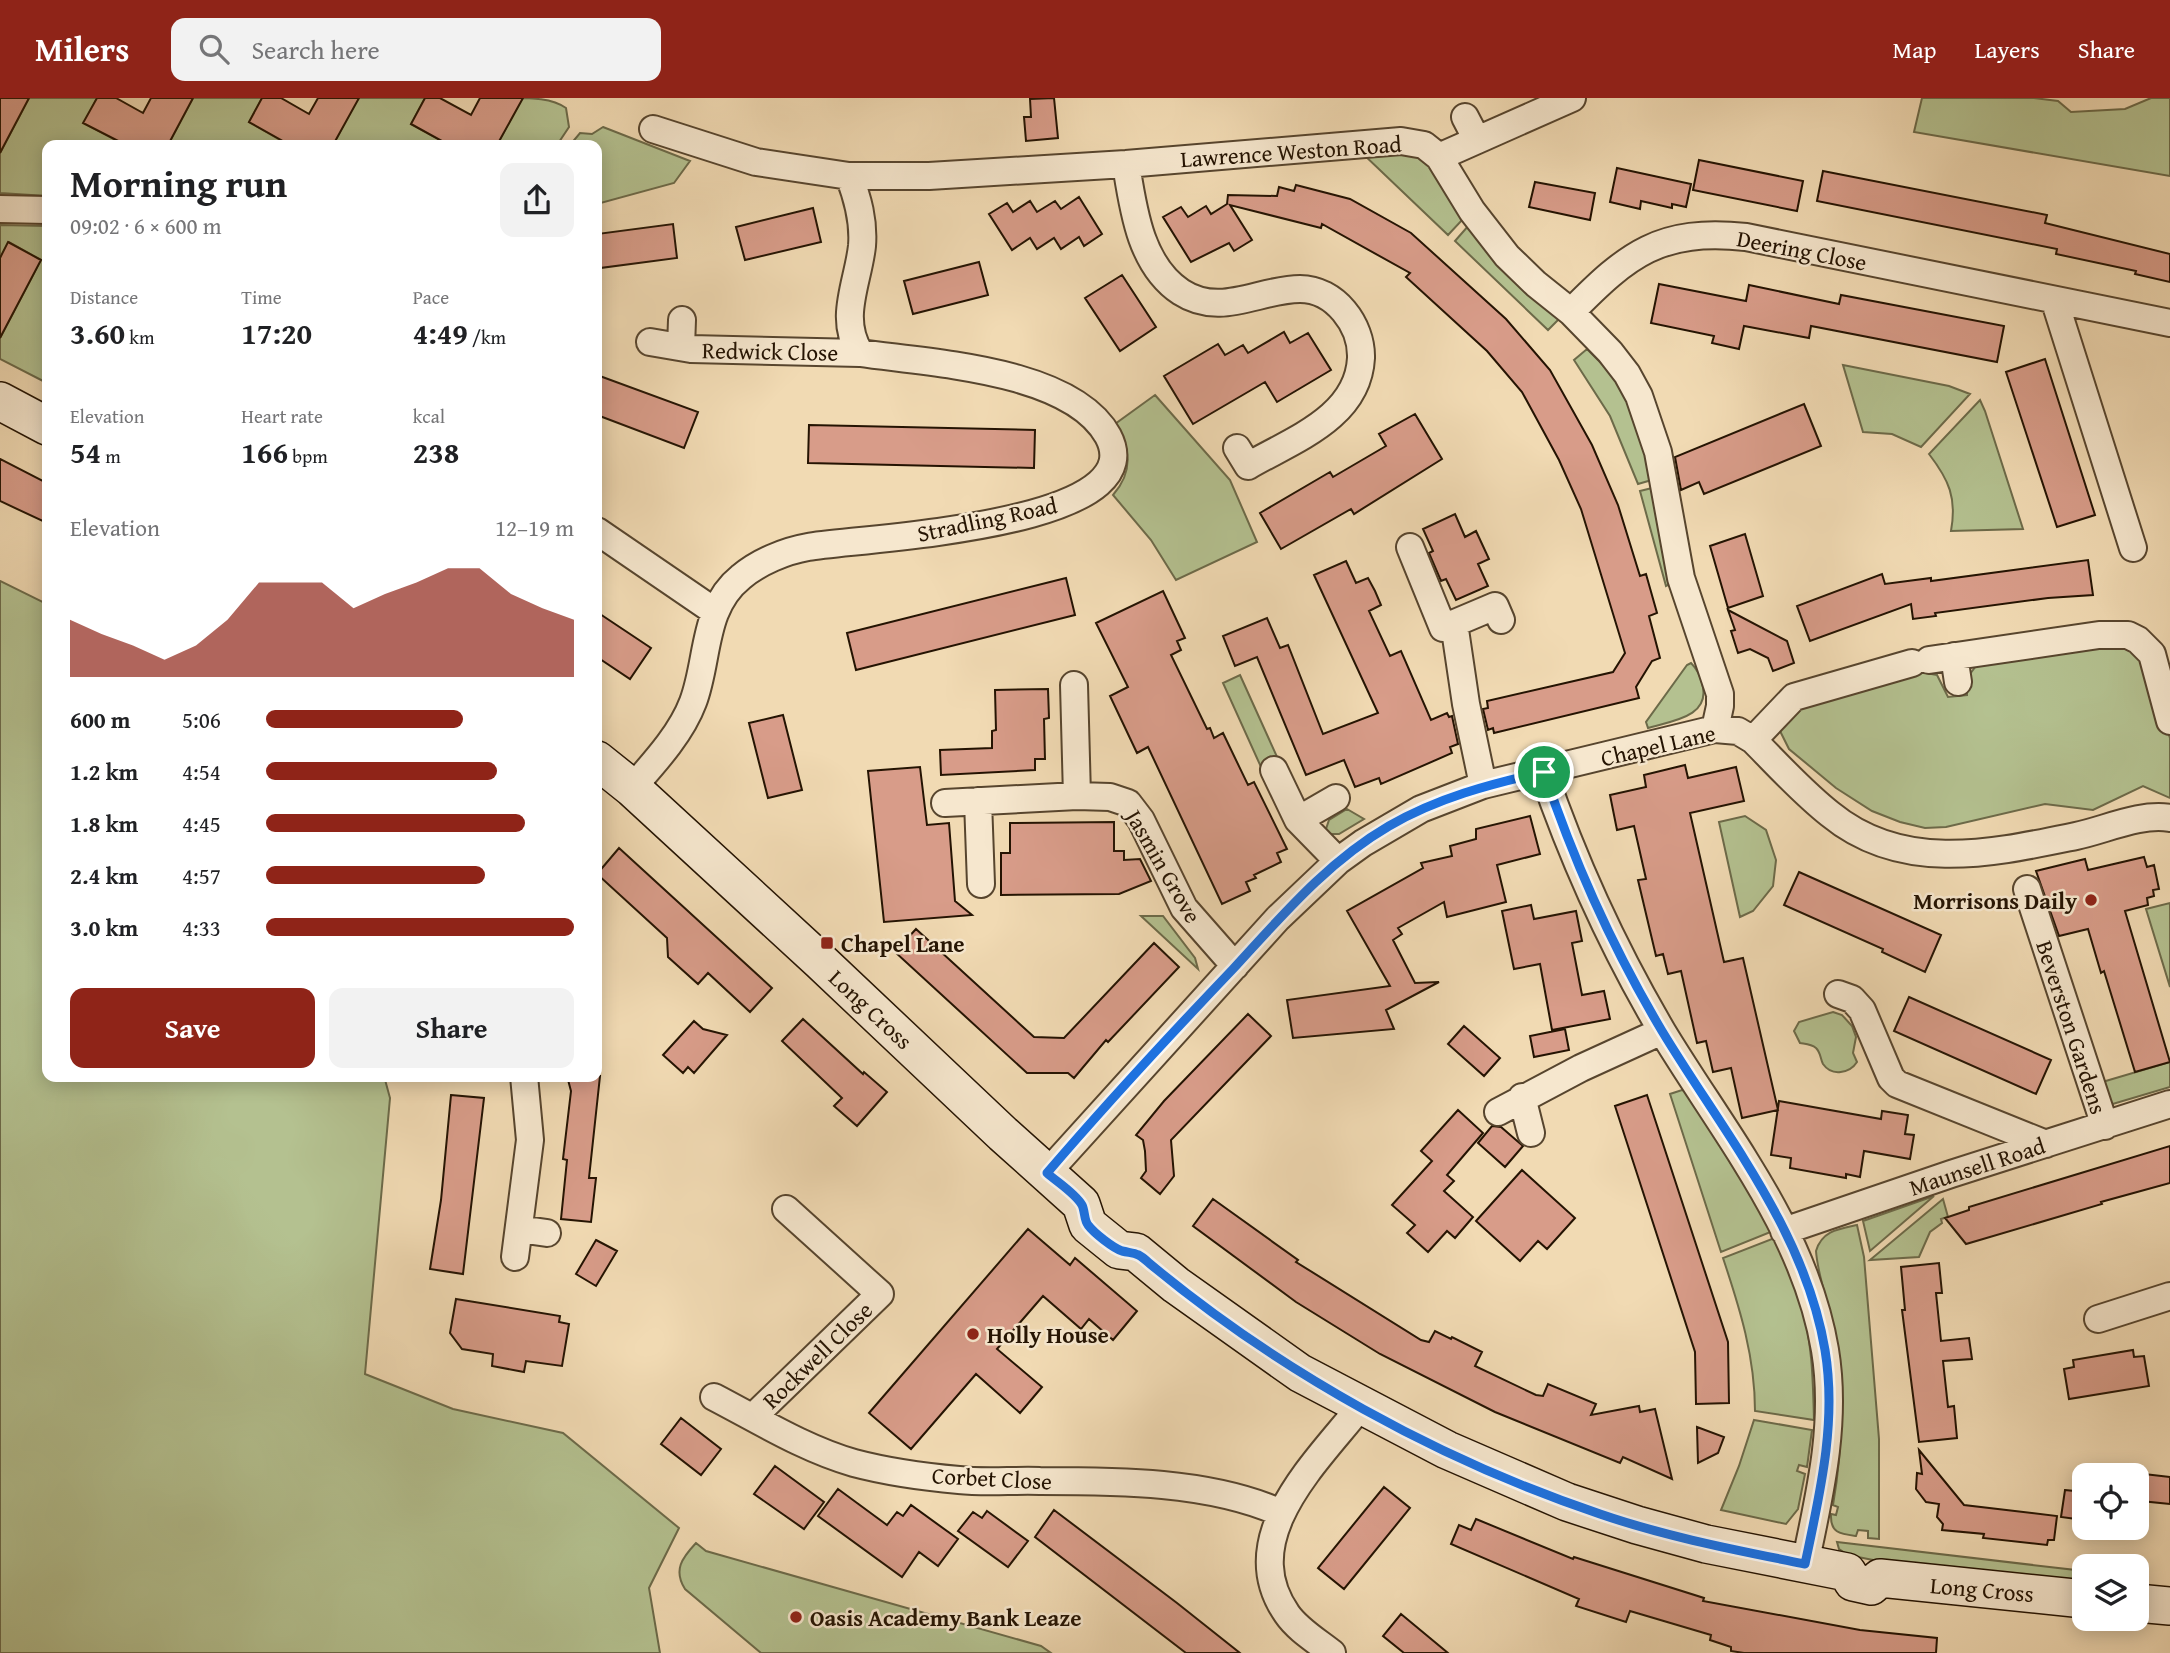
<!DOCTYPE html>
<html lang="en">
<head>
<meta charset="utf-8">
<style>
  body { margin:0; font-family:"Gentium Book Plus",serif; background:#f2f2f2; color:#202124; height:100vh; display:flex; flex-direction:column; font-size:26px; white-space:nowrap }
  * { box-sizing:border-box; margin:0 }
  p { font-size:23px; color:#757577 }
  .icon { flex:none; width:38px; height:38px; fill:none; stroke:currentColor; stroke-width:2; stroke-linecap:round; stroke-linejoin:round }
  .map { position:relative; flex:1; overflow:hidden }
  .side { position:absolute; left:42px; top:42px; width:560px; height:942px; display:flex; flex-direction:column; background:#fff; border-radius:14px; box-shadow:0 4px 18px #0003 }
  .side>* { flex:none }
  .buttons { position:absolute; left:2072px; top:1365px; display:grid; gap:14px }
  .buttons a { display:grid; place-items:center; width:77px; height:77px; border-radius:14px; background:#fff; box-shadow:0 4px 18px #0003; font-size:35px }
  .pin { position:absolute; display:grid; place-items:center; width:60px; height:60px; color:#fff; margin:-30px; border:4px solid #fff; border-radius:50%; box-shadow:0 2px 7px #0007 }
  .round { display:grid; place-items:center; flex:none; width:74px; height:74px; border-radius:14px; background:#f2f2f2 }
  .summary { display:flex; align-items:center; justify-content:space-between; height:119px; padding:0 28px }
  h1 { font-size:38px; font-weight:700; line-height:52px }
  .metrics { display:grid; grid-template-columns:repeat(3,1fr); gap:10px; height:119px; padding:7px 28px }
  .metrics div { display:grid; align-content:center }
  .metrics b { font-size:30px; font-weight:700 }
  .metrics small { font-size:19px; font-weight:400 }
  .metrics p { font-size:19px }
  .chart { height:196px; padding:14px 28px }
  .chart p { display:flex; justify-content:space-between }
  .chart svg { width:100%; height:126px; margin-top:7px; fill:#8f2418; opacity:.7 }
  .action { display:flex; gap:14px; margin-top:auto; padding:14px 28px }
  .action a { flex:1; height:80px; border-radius:14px; background:#8f2418; color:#fff; font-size:28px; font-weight:700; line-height:80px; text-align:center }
  .action a+a { background:#f2f2f2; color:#202124 }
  ul { padding:0 28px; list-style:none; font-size:23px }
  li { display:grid; grid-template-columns:112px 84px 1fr; align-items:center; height:52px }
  li i { height:18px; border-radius:9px; background:#8f2418 }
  header { display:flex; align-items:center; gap:42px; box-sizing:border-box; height:98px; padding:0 35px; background:#8f2418; color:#fff }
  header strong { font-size:33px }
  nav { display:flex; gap:38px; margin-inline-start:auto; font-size:24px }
  .search { width:490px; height:63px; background:#f2f2f2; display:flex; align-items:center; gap:18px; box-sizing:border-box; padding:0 24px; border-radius:14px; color:#757577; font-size:26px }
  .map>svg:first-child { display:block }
  .green { fill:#b4c190; stroke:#6c6a49; stroke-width:2 }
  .building { fill:#d89c89; stroke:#241302; stroke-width:2 }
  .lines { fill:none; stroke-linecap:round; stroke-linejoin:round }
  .street-casing { stroke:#57452e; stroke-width:30 }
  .secondary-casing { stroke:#241302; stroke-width:40 }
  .street { stroke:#f6e7ce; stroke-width:26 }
  .secondary { stroke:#f6e7ce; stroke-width:37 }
  .route-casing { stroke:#fff; stroke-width:14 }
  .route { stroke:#1a73e8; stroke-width:9 }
  .poi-dot { fill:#8f2418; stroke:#f6e7ce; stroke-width:2.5 }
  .labels { text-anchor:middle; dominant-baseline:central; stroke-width:5; stroke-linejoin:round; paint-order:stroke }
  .street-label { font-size:23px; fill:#241302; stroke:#f6e7ce }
  .poi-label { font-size:23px; font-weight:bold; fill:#241302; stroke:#f6e7ce; text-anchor:start }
</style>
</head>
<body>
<header>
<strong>Milers</strong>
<div class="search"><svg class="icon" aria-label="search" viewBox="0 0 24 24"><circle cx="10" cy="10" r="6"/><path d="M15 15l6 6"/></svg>Search here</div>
<nav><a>Map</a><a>Layers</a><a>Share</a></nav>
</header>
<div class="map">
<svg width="2170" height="1555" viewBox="0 0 2170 1555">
  <rect width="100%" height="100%" fill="#f1dab3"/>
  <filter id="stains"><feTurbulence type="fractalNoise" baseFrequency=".00286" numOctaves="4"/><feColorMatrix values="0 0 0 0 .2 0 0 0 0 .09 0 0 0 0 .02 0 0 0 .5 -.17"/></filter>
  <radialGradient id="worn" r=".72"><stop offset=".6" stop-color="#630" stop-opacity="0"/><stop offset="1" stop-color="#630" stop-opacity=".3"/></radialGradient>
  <path class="green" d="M29,0H97L84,25L114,41L111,47H47V98L0,95V55Z
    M193,0H262L249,24L280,42L277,47H168Z
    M354,0H425L411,26L444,44L442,47H333L357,2Z
    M513,0C531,0 552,0 566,10L569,29L557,47H497L520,4Z
    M1922,0H2034L2058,3L2071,14L2125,11L2151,0H2170V78L1914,34Z
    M603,29L690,63L674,85L597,106V47H570L580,35L592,36Z
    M1412,54L1430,66L1464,120L1448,137L1362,55Z
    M0,127L47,128V285L0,261V240L41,162L9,144L0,160Z
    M1469,127L1559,221L1548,232L1455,143Z
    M1587,251L1610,274L1628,302L1655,381L1638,386L1610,318L1574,262Z
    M1843,267L1949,288L1970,296L1921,349L1892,336L1863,334Z
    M1155,297L1230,382L1257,444L1176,482L1151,442L1113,397C1133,374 1132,351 1115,326Z
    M1980,302L1985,313L2023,431L1951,433C1957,400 1949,382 1929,356Z
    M1656,389L1670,486L1666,488L1640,393Z
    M0,483L47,506V978H384L390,1000L365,1276L453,1311L563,1335L679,1430L649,1490L660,1555H0Z
    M2120,546L2140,556L2170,640V700L2143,688L2093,712L2045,706L1946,729L1925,730L1900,724L1872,713L1836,690L1789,651L1779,631L1802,608L1920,574L1937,577L1948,599L1967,597V580L1976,568Z
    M1691,565C1696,570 1700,577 1702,585C1712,619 1671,623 1648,630L1646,624L1687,567Z
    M1240,577L1278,661L1261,669L1223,585Z
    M1347,711L1364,721L1339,736H1330L1326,731L1329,722Z
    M1745,718L1766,732L1776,762L1773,788L1753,813L1740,819L1719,724Z
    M2170,805V889L2146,811Z
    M1141,818H1163L1195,860L1198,871Z
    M1833,914L1842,917L1852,928L1856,939L1853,955L1857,964C1850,975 1832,979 1823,966C1820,960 1821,955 1816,950C1811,946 1805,946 1800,945L1794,933L1799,924Z
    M2170,964V989L2106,1008L2099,985Z
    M1682,992L1686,993L1773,1133L1721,1154L1670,996Z
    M1934,1098L1870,1153L1863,1123Z
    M1943,1101L1948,1119L1941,1121L1942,1125L1930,1134L1919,1159L1870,1162Z
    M1857,1127L1864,1159L1879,1341V1441L1868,1440V1433L1858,1432L1856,1438C1840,1436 1830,1435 1831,1416L1836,1417L1838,1409L1833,1407C1843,1350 1844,1294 1835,1237C1830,1208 1818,1181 1816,1153C1822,1133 1838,1131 1857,1127Z
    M1777,1139C1785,1160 1794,1180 1800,1201C1812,1240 1813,1281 1814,1322L1755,1313C1755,1259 1740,1211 1723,1160Z
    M1754,1322L1812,1332L1807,1369L1799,1367L1797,1373L1805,1376L1798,1411L1786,1426L1721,1412L1739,1368Z
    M1837,1444L2084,1473V1484L1873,1462L1848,1457L1839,1451Z
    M696,1445L706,1453L1041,1548L1051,1555H761L685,1491C673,1472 682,1460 696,1445Z"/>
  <path class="building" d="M0,0H29L0,55Z
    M97,0H116L143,15L151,0H193L168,47H126L83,25Z
    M262,0H281L309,16L318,0H359L333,47H290L249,24Z
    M425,0H440L471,17L480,0H523L497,47H449L411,26Z
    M1054,0L1058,40L1026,43L1024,19H1031L1030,1Z
    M1699,62L1803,83L1797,113L1693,92Z
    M1617,70L1691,86L1686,109L1672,106V110L1641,103L1640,111L1610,104Z
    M1823,73L2047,117L2045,125L2170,156V184L2135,176L2136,173L2056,156L2057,151L1817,103Z
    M1535,84L1595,95L1590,122L1529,109Z
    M1296,87L1350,101L1411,135L1506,221L1550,272L1592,347L1618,407L1640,478L1646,476L1657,515L1649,518L1660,560L1652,563L1636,589L1639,600L1494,635L1493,630L1488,632L1483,611L1488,610L1487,603L1613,574L1625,555L1581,411L1559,362L1522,294L1487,253L1406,179L1410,175L1322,126L1321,130L1230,107L1252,142L1234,153L1229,145L1191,164L1163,119L1181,109L1188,119L1206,108L1211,116L1227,106L1228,97L1277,98L1279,89L1294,93Z
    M1079,99L1102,136L1084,148L1079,139L1061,151L1054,140L1037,151L1030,140L1012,152L989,116L1007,105L1013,114L1030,103L1037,114L1055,103L1061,111Z
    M813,110L821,144L745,162L736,129Z
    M673,126L677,160L600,170L597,136Z
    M8,144L41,162L0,240V160Z
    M979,164L988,197L913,216L904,183Z
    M1122,177L1156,229L1120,253L1085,200Z
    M1659,186L1746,203L1749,187L1839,206L1841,197L2004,228L1997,264L1811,228L1809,240L1744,228L1739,251L1712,245L1714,238L1651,225Z
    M1284,234L1290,245L1308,235L1331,272L1277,304L1265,284L1193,326L1164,278L1218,246L1225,257L1243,247L1248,255Z
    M2045,261L2095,417L2057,429L2006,274Z
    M597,277L698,314L684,350L597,317Z
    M1804,306L1821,348L1704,396L1699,384L1681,392L1675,359Z
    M1415,316L1442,361L1354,416L1351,411L1281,451L1260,415L1330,374L1333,379L1386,348L1379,336Z
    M809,327L1035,332L1034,370L808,365Z
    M0,361L47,385V425L0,403Z
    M1455,416L1465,439L1476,433L1489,461L1478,466L1488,488L1456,502L1446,481L1441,483L1429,455L1433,453L1423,431Z
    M1745,436L1763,498L1728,510L1710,448Z
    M2088,462L2093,497L2048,500L1935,515L1936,518L1913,521L1911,506L1810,543L1797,508L1882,476L1885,486L1931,480V483Z
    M1346,463L1356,485L1368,480L1375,493L1381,507L1369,513L1390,558L1401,553L1431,622L1447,615L1449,619L1452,618L1458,646L1450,649L1452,655L1381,686L1379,680L1355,689L1344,662L1306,677L1257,559L1235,568L1223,538L1267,520L1280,550L1288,547L1323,636L1378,615L1314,477Z
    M1066,480L1075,517L856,572L847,535Z
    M1163,493L1185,540L1177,543L1181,552L1171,557L1207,631L1210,630L1214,640L1223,635L1248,687L1254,684L1287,751L1277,755L1281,764L1254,777L1256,780L1246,784L1250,793L1222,806L1148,649L1137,655L1110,598L1128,589L1096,525Z
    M1728,512L1787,543L1794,565L1773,573L1768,560L1750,551L1738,555L1731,533L1735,532Z
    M597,514L651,550L630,581L597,559Z
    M1048,591L1049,620L1044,621L1045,661H1035V672L941,677L940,652L992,650V633L996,632L995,592Z
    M783,617L802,692L768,700L749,625Z
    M1685,667L1688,680L1736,669L1744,703L1690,715L1724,864L1743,860L1778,1012L1742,1020L1731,970L1713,974L1706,943L1697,945L1681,873L1668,876L1663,856L1656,858L1638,782L1646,781L1634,728L1617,732L1610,697L1646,689L1644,677Z
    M920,669L927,727L949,725L955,803L972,817L884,824L868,673Z
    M1530,718L1540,756L1497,767L1506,804L1447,819L1444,804L1398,830L1402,836L1393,842L1415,885L1439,884L1386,912L1394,931L1293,940L1287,902L1390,888L1347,813L1423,770L1421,765L1452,758L1450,748L1476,741V731Z
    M1114,724V753H1124V762L1140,761L1151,783L1119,796L1001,797V755H1010V725Z
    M619,750L772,890L750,914L708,875L698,886L668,859L667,840L597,776Z
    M2144,759L2147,769L2154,767L2159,791L2153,792L2154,798L2147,800L2148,807L2125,813L2170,964L2135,974L2104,873L2101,875L2088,831L2059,838L2036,773L2085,761L2088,772Z
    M1799,774L1941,837L1925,874L1882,854L1883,851L1784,807Z
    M1531,807L1534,821L1576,813L1582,843L1572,845L1582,897L1604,893L1610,921L1552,932L1540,866L1514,871L1502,813Z
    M916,831L1034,939L1064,940L1154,845L1179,869L1108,944L1106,942L1074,980L1068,975H1027L895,854Z
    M1909,899L2051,962L2036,996L1894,933Z
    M1248,916L1271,938L1171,1042L1174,1078L1160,1096L1141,1080L1146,1073L1145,1053L1143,1042L1136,1037L1164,1003Z
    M803,921L863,976L864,974L887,994L857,1028L834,1008L842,1000L782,943Z
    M694,923L703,931L727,937L694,975L688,969L683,975L663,957Z
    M1464,928L1500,960L1484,978L1448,946Z
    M1565,931L1569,952L1534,959L1530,938Z
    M567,978H600L589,1080H596L591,1124L561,1121L567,1062L563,1061L571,993Z
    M451,997L484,1000L463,1176L430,1171L441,1102Z
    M1647,997L1728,1244L1729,1305L1696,1306L1695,1254L1615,1008Z
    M1779,1003L1881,1021L1882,1013L1908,1017L1905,1036L1914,1037L1910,1061L1864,1053L1860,1079L1846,1076V1080L1790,1070L1791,1060L1771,1057Z
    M1458,1012L1483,1035L1447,1077L1454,1083L1444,1093L1473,1119L1455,1140L1447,1133L1428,1154L1407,1135L1415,1127L1392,1107L1432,1063L1421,1053Z
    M1492,1028L1501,1029L1523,1048L1505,1069L1478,1045Z
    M2170,1048V1085L2101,1104L2102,1106L1966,1146L1945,1120L1969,1112V1109Z
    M1522,1072L1575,1120L1547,1151L1538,1143L1520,1163L1476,1123Z
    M1213,1101L1298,1162L1296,1164L1421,1242L1429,1244L1435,1233L1451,1241L1452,1239L1482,1254L1475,1268L1536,1297L1543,1298L1548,1286L1596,1306L1591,1317L1639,1308L1640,1314L1655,1311L1672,1381L1623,1359L1620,1365L1495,1314L1380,1256L1296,1204L1193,1128Z
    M1028,1131L1070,1167L1075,1160L1137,1213L1113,1242L1089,1221L1081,1231L1043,1198L997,1251L1042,1289L1020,1315L976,1276L911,1351L869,1315Z
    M596,1142L617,1153L596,1188L576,1176Z
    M1939,1165L1942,1195H1936L1941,1243L1969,1240L1972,1261L1943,1263L1948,1309L1954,1308L1957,1340L1919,1344L1902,1212H1905L1901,1169Z
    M456,1201L560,1218L559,1224L569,1226L562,1268L526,1263L524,1274L492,1268L493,1256L462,1251L450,1235Z
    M2133,1252L2134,1259L2144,1258L2149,1288L2069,1301L2064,1271L2074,1269L2073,1262Z
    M681,1320L721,1351L701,1377L661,1346Z
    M1697,1329L1724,1339L1718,1355L1698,1365Z
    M1919,1352L1964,1407L2057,1418L2054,1442H2048L2047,1447L1983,1440L1984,1436L1942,1432L1943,1426L1937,1419L1939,1406L1926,1404L1916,1391L1917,1375L1922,1376Z
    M775,1368L824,1404L804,1431L754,1396Z
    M2144,1376L2170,1379V1406L2141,1403Z
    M1384,1389L1410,1410L1344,1491L1318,1470Z
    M838,1391L887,1427L897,1414L903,1418L911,1407L958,1441L938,1468L919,1454L902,1479L818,1418Z
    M2065,1392L2084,1394V1422L2061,1419Z
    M1054,1412L1177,1505L1240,1555H1186L1035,1439Z
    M987,1413L1028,1443L1008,1469L958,1433L973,1414L982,1420Z
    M1476,1421L1573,1461L1574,1459L1704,1500L1703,1503L1860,1532L1937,1540L1936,1555H1744L1731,1553V1549L1710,1542L1711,1537L1630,1513L1626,1524L1576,1508L1579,1501L1451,1446L1459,1427L1471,1432Z
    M1401,1516L1448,1555H1404L1383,1538Z"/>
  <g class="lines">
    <g class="street-casing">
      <path id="street" d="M1465,19L1477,42
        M653,31L756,64L849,78H929L1126,66L1401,43L1424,47L1439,59L1472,113L1507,158L1536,186L1571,214L1610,254L1627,276L1639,298L1658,354L1681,480L1720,596V608L1715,631
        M1439,59L1572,0
        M1126,66C1133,110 1140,167 1181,194C1221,220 1259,191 1300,191C1335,191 1362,227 1361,260C1358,320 1292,342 1248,368L1237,350
        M0,111L47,112
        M2055,204L2133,450
        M1571,214C1628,156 1660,130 1746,139L2170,225
        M650,244L691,251L860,255
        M681,249L682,222
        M597,433L714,513
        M1410,449L1443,530L1495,508L1501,522
        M1454,525L1466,606L1483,687
        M1954,558L1958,584
        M1929,562L2099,537H2128L2138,542L2152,556L2170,623
        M1074,587L1077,698
        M1753,642L1794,599L1912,565
        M1274,672L1298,722L1338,763
        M1543,674C1575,767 1612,848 1662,933C1723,1034 1805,1132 1825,1252C1837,1324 1820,1395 1805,1466
        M632,690C654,665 681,636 693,604C709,562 702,510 741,479C759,464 785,453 808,449C854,440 1157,430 1108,338C1071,271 928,265 860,255C838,220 858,185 862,148C864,123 858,101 849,78
        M978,703L981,786
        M945,705L1077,698L1110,699L1128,705L1141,722L1184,810L1235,868
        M1298,722L1336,700
        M2027,791L2105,1028
        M1838,896L1852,901L1862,912L1891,980L1897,986L2046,1046
        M1522,999L1531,1035
        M1498,1014L1581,970L1662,933
        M1047,1075L1278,820L1338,763L1363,745L1421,711L1483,687L1715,631L1738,633L1753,642C1778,667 1802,694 1830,716C1903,776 1993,755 2076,738C2105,732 2140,715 2170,720
        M519,1131L547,1135
        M1784,1133L1951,1076L2170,1006
        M515,1159L530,1042L524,978
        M2098,1221L2170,1198
        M714,1299C760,1323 805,1351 854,1365C888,1374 925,1379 959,1382C986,1385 1013,1382 1040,1383C1117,1383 1210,1383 1281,1415
        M753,1319L880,1196L786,1111
        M1332,1555C1317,1543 1298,1532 1287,1516C1234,1440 1316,1365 1360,1309"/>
    </g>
    <g class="secondary-casing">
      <path id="secondary" d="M0,303L47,328
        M597,662L632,690L820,863L1003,1036L1081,1106L1088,1127L1119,1152L1136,1154L1176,1187L1300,1275L1447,1352L1567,1404L1637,1427L1706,1446L1847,1474L1853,1484L1871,1488L1880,1480L2084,1501
        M2137,1505L2170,1508"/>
    </g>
    <use href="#street" class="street"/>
    <use href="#secondary" class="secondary"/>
  </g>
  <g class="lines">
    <g class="route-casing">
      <path id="route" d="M1544,674C1575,767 1612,849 1662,933C1723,1034 1805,1132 1825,1252C1837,1324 1820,1395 1805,1466C1736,1452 1667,1439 1600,1416C1439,1362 1280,1274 1149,1165C1137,1154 1136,1156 1122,1153C1113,1150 1094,1135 1088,1127C1084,1122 1085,1113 1082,1107C1075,1095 1057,1084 1047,1075C1107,1005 1170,937 1233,871C1281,819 1327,764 1389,728C1437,700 1490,686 1544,674Z"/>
    </g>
    <use href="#route" class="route"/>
  </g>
  <g class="poi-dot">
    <circle cx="2091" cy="802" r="7"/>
    <rect x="820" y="838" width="14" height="14" rx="3.5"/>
    <circle cx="973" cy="1236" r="7"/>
    <circle cx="796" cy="1519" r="7"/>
  </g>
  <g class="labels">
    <g class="street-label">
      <text transform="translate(1291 53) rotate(-4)">Lawrence Weston Road</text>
      <text transform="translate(1802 152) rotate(11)">Deering Close</text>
      <text transform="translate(770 253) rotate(1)">Redwick Close</text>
      <text transform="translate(987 421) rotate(-12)">Stradling Road</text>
      <text transform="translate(1658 647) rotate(-13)">Chapel Lane</text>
      <text transform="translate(1164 768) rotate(60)">Jasmin Grove</text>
      <text transform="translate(871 911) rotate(43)">Long Cross</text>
      <text transform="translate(2072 929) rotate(72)">Beverston Gardens</text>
      <text transform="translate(1977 1068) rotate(-18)">Maunsell Road</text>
      <text transform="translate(817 1257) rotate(-44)">Rockwell Close</text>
      <text transform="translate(992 1380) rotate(3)">Corbet Close</text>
      <text transform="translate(1982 1491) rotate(5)">Long Cross</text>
    </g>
    <g class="poi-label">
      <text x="2077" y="802" text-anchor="end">Morrisons Daily</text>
      <text x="841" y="845">Chapel Lane</text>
      <text x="987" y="1236">Holly House</text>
      <text x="810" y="1519">Oasis Academy Bank Leaze</text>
    </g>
  </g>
  <rect width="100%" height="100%" filter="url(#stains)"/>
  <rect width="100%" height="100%" fill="url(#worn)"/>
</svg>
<div class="buttons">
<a><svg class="icon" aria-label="locate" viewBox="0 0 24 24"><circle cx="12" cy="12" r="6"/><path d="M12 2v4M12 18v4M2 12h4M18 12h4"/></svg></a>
<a><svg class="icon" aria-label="layers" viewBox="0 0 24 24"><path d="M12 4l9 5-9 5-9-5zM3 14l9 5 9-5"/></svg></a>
</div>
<div class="pin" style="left:1544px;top:674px;background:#1e9e55"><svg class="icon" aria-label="arrive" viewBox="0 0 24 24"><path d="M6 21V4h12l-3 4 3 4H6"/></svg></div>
<section class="side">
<div class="summary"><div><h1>Morning run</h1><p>09:02 · 6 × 600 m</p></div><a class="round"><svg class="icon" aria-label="share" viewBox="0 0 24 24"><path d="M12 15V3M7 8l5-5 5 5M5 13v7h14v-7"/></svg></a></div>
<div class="metrics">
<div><p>Distance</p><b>3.60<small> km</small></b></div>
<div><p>Time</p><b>17:20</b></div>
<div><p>Pace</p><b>4:49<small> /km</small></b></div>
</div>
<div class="metrics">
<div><p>Elevation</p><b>54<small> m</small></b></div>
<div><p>Heart rate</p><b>166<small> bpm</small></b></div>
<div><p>kcal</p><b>238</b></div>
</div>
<div class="chart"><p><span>Elevation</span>12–19 m</p>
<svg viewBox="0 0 160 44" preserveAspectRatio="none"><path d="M0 44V24L10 29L20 33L30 38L40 33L50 24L60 11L70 11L80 11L90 20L100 15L110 11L120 6L130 6L140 15L150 20L160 24V44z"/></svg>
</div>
<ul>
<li><b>600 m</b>5:06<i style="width:64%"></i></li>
<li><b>1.2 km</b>4:54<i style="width:75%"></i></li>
<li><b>1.8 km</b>4:45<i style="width:84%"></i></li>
<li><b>2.4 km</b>4:57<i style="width:71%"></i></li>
<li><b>3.0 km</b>4:33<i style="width:100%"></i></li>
</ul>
<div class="action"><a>Save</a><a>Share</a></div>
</section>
</div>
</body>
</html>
